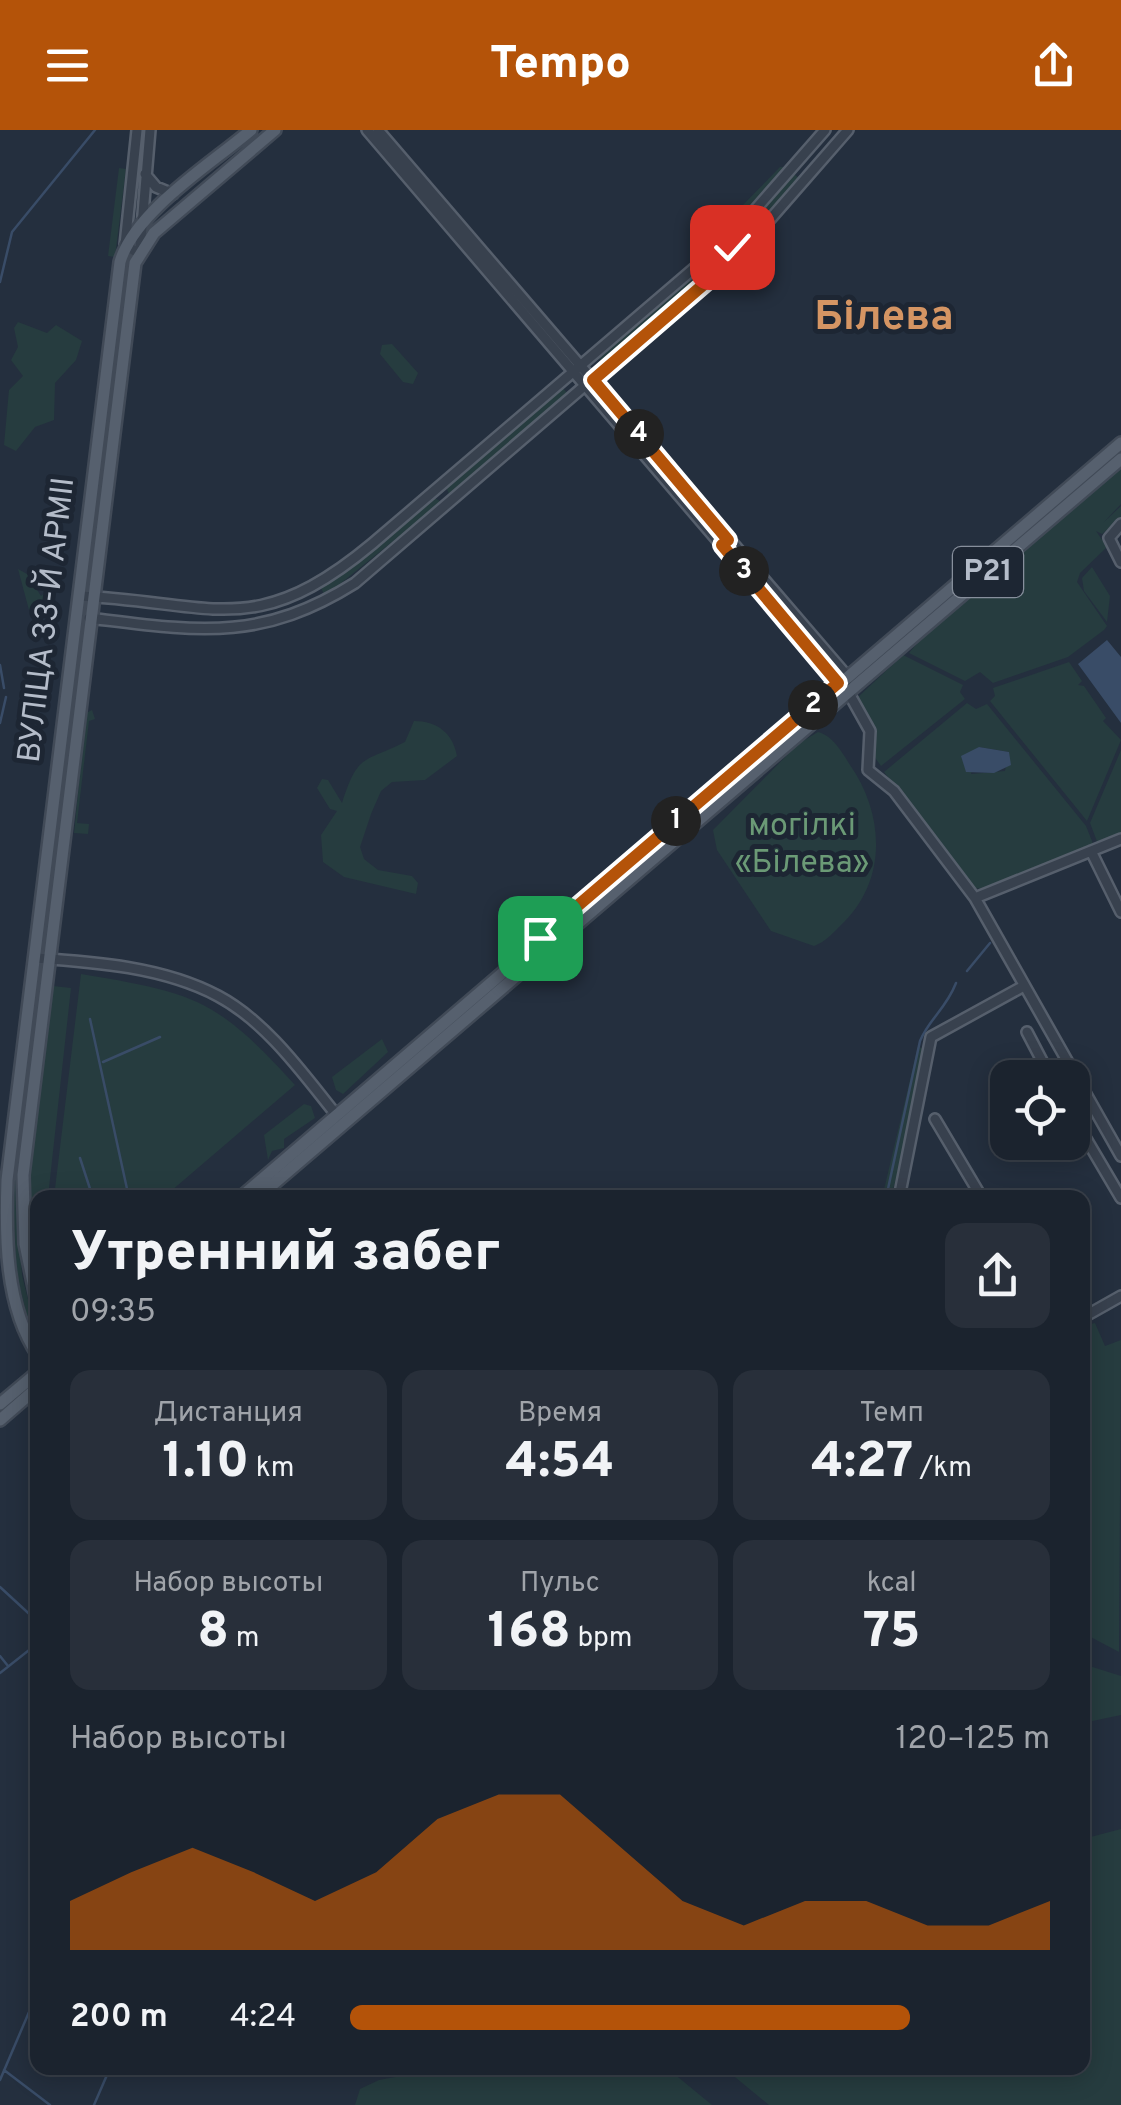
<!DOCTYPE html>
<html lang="ru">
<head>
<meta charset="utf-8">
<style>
  body { margin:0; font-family:Overpass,sans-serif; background:#282f3a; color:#f1f3f6; height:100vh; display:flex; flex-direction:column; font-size:38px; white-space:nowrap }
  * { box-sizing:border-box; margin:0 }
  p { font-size:32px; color:#a0a4aa }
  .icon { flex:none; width:55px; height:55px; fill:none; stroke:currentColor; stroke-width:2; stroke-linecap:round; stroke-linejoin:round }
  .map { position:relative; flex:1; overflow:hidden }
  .panel { position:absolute; left:30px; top:1060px; width:1060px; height:885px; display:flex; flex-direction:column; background:#1b232e; border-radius:20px; box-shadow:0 5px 25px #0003,0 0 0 2px #39404a }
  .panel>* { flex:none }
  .tools { position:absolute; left:990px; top:930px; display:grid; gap:20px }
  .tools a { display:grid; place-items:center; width:100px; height:100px; border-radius:20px; background:#1b232e; box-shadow:0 5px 25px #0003,0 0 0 2px #39404a; font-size:50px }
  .pin { position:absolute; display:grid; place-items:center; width:85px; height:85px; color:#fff; margin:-42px; border-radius:20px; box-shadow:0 5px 15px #0006 }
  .km { position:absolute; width:50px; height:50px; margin:-25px; border-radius:50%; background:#222; color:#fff; font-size:28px; line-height:50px; text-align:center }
  .round { display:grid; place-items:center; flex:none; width:105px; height:105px; border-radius:20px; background:#282f3a }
  .summary { display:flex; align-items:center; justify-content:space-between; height:170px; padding:0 40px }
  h1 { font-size:55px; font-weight:800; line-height:75px }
  .figures { display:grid; grid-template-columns:repeat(3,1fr); gap:15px; height:170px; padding:10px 40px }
  .figures div { display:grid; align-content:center; border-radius:20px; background:#282f3a; text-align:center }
  .figures b { font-size:50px; font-weight:800 }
  .figures small { font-size:28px; font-weight:400 }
  .figures p { font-size:28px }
  .chart { height:280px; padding:20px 40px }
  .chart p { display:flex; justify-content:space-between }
  .chart svg { width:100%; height:180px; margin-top:10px; fill:#b45309; opacity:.7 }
  ul { padding:0 40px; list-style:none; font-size:32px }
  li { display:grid; grid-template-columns:160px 120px 1fr; align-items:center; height:75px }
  li i { height:25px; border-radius:12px; background:#b45309 }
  header { display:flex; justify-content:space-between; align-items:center; height:130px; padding:0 40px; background:#b45309; color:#fff; font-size:45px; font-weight:800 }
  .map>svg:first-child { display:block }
  .green { fill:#263c3f; fill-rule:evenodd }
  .water { fill:#394c67 }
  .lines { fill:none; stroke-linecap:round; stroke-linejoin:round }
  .stream { stroke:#394c67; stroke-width:2.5 }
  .minor-casing { stroke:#565f6c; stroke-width:14 }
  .major-casing { stroke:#414a57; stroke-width:16 }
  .minor { stroke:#38414e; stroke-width:9 }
  .major { stroke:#56606e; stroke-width:11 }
  .route-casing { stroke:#fff; stroke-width:20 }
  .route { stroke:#b45309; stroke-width:12 }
  .labels { text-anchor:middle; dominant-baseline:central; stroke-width:10; stroke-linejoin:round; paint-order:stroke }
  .shield { fill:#1d2633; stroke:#878f9c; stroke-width:2.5 }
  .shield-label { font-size:30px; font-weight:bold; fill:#b4bcc9 }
  .street-label { font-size:32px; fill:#b4bcc9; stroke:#1d2633 }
  .park-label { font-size:32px; fill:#6b9a76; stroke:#1d2633 }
  .district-label { font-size:42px; font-weight:bold; fill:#d59563; stroke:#1d2633 }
</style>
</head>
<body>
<header><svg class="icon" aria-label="menu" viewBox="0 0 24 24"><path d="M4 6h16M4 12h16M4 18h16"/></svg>Tempo<svg class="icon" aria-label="share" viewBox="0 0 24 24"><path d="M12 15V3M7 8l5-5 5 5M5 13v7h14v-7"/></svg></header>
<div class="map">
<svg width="1121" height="1975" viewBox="0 0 1121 1975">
  <rect width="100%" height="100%" fill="#242f3e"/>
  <path class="green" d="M780,37H788L704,124L696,123Z
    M119,38L126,39L115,127L108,126Z
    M793,43L801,50L737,115L736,107Z
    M724,119L730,123L728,127L603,233L597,226Z
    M18,192L47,203L56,195L82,211L76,230L55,253L54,290L35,297L16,321L4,315L9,260L23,246L11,230L18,217L14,198Z
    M392,214L418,243L413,254L403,252L380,224L382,215Z
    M561,256L568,264L449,364L446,357Z
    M1121,338V374L1103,393L1121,376V388L1102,404L1096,401L1107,417L1080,443L1077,452L1107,496L1104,500L1068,527L993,553L980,542L965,551L909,523L925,504Z
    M433,367L440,371L438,375L325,466L321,458Z
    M1092,437L1110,466L1107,492L1084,461L1082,448Z
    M18,439L27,444L41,466L52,457L53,474L29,480Z
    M903,525L963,555L960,562L965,569L881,636L871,622L857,568Z
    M1069,532L1082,551L1078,555L1084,556L1106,588L1103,591L1121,610L1087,691L990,571L995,566L993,558Z
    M967,573L976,579L987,574L1086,696L1094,716L985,759L974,758L884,642ZM979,617L1009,622L1005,641L971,644Z
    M92,580L95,589L89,591L77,693L89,694L88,704L74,703L86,583Z
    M414,591C437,591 453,603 457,626L425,650L392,652L381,661L371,684L360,717L364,729L378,740L412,746L418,753L416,764L344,747L323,732L321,705L337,681L330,679L317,658L322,649L328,650L342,673C358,623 363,633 405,612Z
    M818,602C833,606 842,622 850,635C885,685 888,753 839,797C831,805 825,812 814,816L771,801L717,720L713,700L798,614Z
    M1121,620V704L1098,714L1090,693Z
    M81,844C195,863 216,868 295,955L164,1067H54Z
    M37,851L42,852L16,1059L22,1145L37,1205L32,1206L17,1146L11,1059Z
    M53,856L71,858L48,1067L38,1068V1149C15,1055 41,951 53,856Z
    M382,909L388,922L343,964L336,960L332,947Z
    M918,916L923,919L906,1011L891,1067L882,1068Z
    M304,974L311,976L315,988L284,1009V1018L272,1021L268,1030L264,1005Z
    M1095,1193L1105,1216L1121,1210L1119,1522L1083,1503L1082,1196Z
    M1083,1534L1121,1546V1585L1083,1593Z
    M1121,1699V1975H769L724,1938H1082L1083,1709Z
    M444,1938H667L712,1975H355L360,1959L379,1950Z"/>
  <path class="water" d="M1107,510L1121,527V593L1078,534Z
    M979,617L1009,622L1011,635L994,643L966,642L961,626Z"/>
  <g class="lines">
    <path class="stream" d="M0,152L12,102L95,0
      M0,535L4,558
      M0,593L6,567
      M967,841L990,813
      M90,889L129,1068
      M103,932L160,907
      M80,1028L93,1068
      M886,1068L920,911C929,889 946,879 956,853
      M36,1278L38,1279
      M0,1457L38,1492
      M0,1526L8,1536
      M0,1543L38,1513
      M4,1940L50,1975
      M0,1950L38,1861
      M94,1975L110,1938"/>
    <g class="minor-casing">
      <path id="minor" d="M137,0L125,115L138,123
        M367,0L851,567L870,601L868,640L894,661L975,768L1121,1026
        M378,0L847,546L846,554
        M145,44L156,57L173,64
        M140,120L150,0
        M1121,394L1109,408L1121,432
        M79,466C213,472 254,512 372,414L733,105L825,0
        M89,488C196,501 259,513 355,453L745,118L848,0
        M1091,721L1121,782
        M975,768L1121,709
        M35,828C95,832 164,837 218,866C267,892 304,945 338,987
        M1027,902L1051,948
        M1072,985L1121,1068
        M935,989L982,1068
        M899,1068L931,907L1022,857
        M1082,1188L1121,1166"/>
    </g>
    <g class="major-casing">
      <path id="major" d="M240,1068L1121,313
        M257,1068L1121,329
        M38,1177L25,1114L23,1045L135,133L154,103L275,0
        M38,1225C5,1177 5,1105 7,1050L120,132C135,81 211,34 251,0
        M0,1274L38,1242
        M0,1290L38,1257"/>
    </g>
    <use href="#minor" class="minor"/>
    <use href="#major" class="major"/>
  </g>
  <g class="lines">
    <g class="route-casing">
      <path id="route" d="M540,808L838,553L722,415L728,410L593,250L732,130V117"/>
    </g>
    <use href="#route" class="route"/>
  </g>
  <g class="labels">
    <rect class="shield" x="953" y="417" width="70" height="50" rx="8"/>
    <g class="shield-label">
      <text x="988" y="442">Р21</text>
    </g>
    <g class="street-label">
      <text transform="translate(48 490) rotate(-83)">ВУЛІЦА 33-Й АРМІІ</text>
    </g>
    <g class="park-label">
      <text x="802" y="697">могілкі<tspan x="802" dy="37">«Білева»</tspan></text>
    </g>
    <g class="district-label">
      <text x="884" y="188">Білева</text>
    </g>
  </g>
</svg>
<div class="tools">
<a><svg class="icon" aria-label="locate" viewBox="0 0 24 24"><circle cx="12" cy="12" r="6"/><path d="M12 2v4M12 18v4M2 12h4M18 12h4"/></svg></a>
</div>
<div class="pin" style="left:540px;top:808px;background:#1e9e55"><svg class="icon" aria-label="arrive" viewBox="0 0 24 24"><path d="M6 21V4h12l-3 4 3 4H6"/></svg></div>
<div class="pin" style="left:732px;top:117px;background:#d93025"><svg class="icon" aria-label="check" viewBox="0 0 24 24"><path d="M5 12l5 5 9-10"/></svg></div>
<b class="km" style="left:676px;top:691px">1</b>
<b class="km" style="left:813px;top:575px">2</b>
<b class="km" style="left:744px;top:441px">3</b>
<b class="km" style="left:639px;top:304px">4</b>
<section class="panel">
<div class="summary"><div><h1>Утренний забег</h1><p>09:35</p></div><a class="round"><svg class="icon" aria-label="share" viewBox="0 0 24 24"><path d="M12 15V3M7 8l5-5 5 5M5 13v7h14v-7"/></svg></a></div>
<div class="figures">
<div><p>Дистанция</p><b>1.10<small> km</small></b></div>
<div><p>Время</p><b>4:54</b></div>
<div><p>Темп</p><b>4:27<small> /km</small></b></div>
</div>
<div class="figures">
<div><p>Набор высоты</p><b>8<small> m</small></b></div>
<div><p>Пульс</p><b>168<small> bpm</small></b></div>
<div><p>kcal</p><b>75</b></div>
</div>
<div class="chart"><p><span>Набор высоты</span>120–125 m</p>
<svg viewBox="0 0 160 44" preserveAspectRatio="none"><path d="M0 44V32L10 25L20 19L30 25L40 32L50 25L60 12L70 6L80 6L90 19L100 32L110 38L120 32L130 32L140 38L150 38L160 32V44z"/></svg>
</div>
<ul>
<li><b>200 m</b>4:24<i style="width:80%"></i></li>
</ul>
</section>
</div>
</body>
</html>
